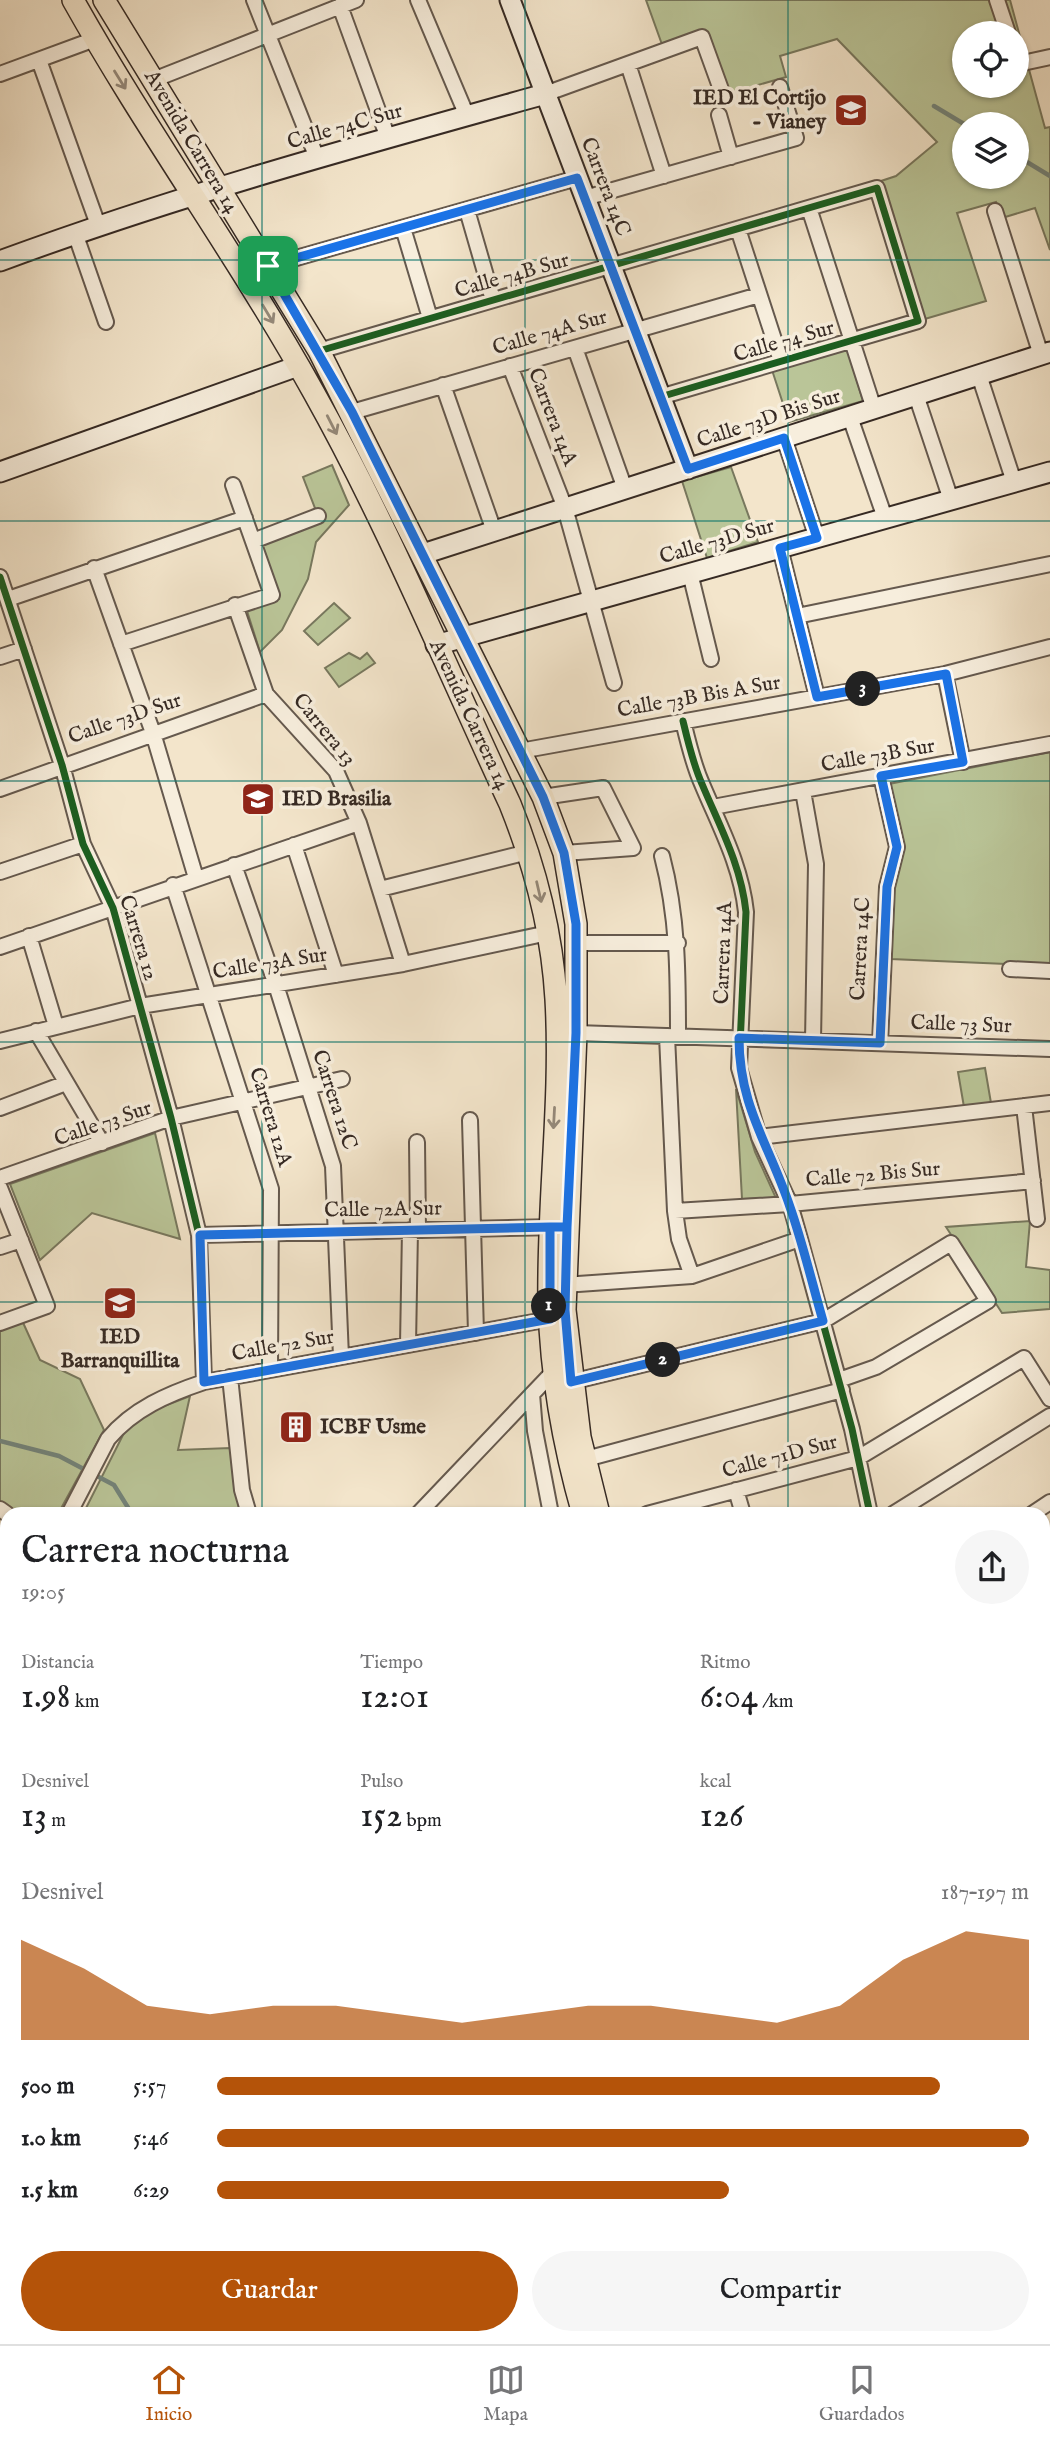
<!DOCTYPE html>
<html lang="es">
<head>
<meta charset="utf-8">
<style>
  body { margin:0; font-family:"IM FELL English",serif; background:#f6f6f6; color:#202124; height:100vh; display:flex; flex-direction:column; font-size:26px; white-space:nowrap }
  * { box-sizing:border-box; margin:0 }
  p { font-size:23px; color:#757577 }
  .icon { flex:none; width:38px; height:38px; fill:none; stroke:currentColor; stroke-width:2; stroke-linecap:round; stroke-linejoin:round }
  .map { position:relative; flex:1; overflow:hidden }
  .details { position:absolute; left:0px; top:1507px; width:1050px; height:838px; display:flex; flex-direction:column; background:#fff; border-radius:21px 21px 0 0; box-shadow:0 2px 5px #0004 }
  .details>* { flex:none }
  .fabs { position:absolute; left:952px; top:21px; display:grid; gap:14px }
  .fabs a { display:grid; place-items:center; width:77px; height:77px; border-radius:50%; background:#fff; box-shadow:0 2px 5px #0004; font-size:35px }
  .pin { position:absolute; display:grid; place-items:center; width:60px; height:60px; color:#fff; margin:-30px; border-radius:14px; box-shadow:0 4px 10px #0006 }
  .km { position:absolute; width:35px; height:35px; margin:-18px; border-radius:50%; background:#222; color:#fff; font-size:19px; line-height:35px; text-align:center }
  .round { display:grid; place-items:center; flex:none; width:74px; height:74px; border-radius:37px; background:#f6f6f6 }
  .head { display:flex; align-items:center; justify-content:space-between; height:119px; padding:0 21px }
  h1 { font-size:38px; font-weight:600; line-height:52px }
  .stats { display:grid; grid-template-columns:repeat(3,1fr); gap:10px; height:119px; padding:7px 21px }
  .stats div { display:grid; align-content:center }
  .stats b { font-size:35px; font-weight:600 }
  .stats small { font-size:19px; font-weight:400 }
  .stats p { font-size:19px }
  .chart { height:196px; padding:14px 21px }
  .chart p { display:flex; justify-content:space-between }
  .chart svg { width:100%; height:126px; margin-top:7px; fill:#b45309; opacity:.7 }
  .button { display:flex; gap:14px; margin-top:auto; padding:14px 21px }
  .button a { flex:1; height:80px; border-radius:42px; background:#b45309; color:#fff; font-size:28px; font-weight:600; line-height:80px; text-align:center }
  .button a+a { background:#f6f6f6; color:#202124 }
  ul { padding:0 21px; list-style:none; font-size:23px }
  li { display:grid; grid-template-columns:112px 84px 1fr; align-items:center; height:52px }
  li i { height:18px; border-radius:9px; background:#b45309 }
  .menu { display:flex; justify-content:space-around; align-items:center; height:98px; border-top:2px solid #e0e0e0; background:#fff; font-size:19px; color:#757577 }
  .menu a { display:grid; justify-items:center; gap:4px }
  .menu .selected { color:#b45309 }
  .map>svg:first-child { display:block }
  .green { fill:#bac598; stroke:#78785e; stroke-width:2; fill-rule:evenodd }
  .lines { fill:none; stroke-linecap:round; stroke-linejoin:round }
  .stream { stroke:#73837a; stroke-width:4.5 }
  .street-casing { stroke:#65594e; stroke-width:18 }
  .secondary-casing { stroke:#362a24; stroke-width:23 }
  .primary-casing { stroke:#362a24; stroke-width:24 }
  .street { stroke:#f7eedd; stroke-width:14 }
  .secondary { stroke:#f7eedd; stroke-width:19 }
  .primary { stroke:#f3e5cb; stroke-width:21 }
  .cycleway-casing { stroke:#f7eedd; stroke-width:11 }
  .cycleway { stroke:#1b5e20; stroke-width:7 }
  .oneway { stroke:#948878 }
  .route-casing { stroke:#fff; stroke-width:14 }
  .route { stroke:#1a73e8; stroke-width:9 }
  .grid { fill:none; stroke:#0f766e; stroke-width:2; stroke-opacity:0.55 }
  .labels { text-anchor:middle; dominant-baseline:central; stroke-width:7; stroke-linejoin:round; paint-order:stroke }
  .poi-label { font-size:21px; font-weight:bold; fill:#362a24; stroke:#f7eedd; text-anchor:start }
  .street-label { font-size:21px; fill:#362a24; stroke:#f7eedd }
</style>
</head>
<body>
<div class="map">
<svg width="1050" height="2344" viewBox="0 0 1050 2344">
  <rect width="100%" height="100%" fill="#f3e5cb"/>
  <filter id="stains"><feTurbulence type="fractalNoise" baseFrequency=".00286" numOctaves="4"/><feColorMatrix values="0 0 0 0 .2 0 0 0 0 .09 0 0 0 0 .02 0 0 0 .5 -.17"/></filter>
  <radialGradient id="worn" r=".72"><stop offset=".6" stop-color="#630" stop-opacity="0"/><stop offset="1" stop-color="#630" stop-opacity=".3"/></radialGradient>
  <path class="green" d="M646,0H1010L1045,128L1050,127V250L1035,208L1002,218L996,202L957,213L986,301L918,321L875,183L896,176L937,142L837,39L780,56L786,77L723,95L702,37L664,50ZM964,33H1017V86H964ZM964,124H1017V177H964Z
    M847,348L863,401L789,422L772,370Z
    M332,465L349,505L316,542L308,579L282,630L260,652L247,611L279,599L259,539L318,516L303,477Z
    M731,467L758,542L707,558L682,481Z
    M334,603L350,618L318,645L304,631Z
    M349,653L360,659L367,653L375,663L339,687L325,668Z
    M1050,752V966L891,959L894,879L903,853L889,784Z
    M985,1068L991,1103L964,1107L958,1072Z
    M736,1089L755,1152L776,1198L742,1199Z
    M155,1133L180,1239L92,1213L40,1260L10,1184Z
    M1030,1221L1026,1267L1050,1270V1309L1002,1313L946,1227Z
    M20,1316L40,1360L80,1379L104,1430L58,1514H19L0,1502V1319Z
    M190,1396L178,1450L230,1448L240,1514H83L126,1429L154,1410Z
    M0,1654L7,1655V1768L0,1748Z
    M1050,1716V1861L1043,1866V1721Z
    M7,1780V1867L0,1846V1782Z"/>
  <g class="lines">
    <path class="stream" d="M934,106L964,124
      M1017,156L1050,176
      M0,1441L59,1456L114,1485L132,1514
      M544,2344L545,2338"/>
    <g class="street-casing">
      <path id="street" d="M254,0L317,158
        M418,0L467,116
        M997,0L1008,33
        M340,6L388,138
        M39,60L98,225
        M1017,60L1018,64L1050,57
        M628,64L664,176
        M0,74L95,39
        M153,80L356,0
        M545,94L702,37L723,95
        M719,115L731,157
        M585,198L796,138L780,87
        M809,208L874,409
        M467,210L493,300
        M995,211L1041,355
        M403,228L430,318
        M738,229L781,361
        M75,233L106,322
        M268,266L577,178
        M575,348L625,489
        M319,351L877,188L918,321L660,397
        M510,366L565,508L614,683
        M979,375L1014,482
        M443,385L494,531
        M916,395L951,500
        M352,412L759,295
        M850,417L885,518
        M784,438L817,538
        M253,541L318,516
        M780,548L817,697
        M94,568L153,733L196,878
        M690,573L711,659
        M0,577L62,765L83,844L113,908L171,1118L199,1235L204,1382
        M8,599L245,518
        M235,605L266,694L336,771L359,823L403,964
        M797,616L1050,564
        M121,644L272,595L233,485
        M0,657L24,649
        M945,674L963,762
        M683,721C688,742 693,764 702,784C720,827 741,865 746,912L739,1068L759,1137L790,1204L800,1239L852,1429L870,1514
        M520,751L945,674L1050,647
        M0,789L266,694
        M803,791L816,864L813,1041
        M543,797L603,788L633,848L564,853
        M713,807L1050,744
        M294,845L336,975
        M662,856C678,917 678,974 678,1036
        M234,865L276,985L333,1166L341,1357
        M0,872L83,844
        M173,885L271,1189L270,1370
        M380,889L528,852
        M29,936L56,1026
        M577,943H678
        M0,947L359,823
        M1010,969L1050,971
        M36,1031L102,1143
        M576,1033L1050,1049
        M667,1036L675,1211L679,1239L692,1276
        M0,1041L140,1006L403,964L548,933
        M880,1043L887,887L897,847L881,776
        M1024,1106L1037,1219
        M0,1108L66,1083
        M470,1120L476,1333
        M759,1137L1050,1103
        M417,1142L418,1230
        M0,1178L171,1118L342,1079
        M0,1188L47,1306L0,1323
        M675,1211L790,1204L1033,1181
        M199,1235L558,1227
        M0,1247L21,1240
        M564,1285L692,1276L800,1239
        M408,1345L410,1230
        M230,1377L242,1490L249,1514
        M571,1382L823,1321L951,1243L988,1301L876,1367L839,1380
        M532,1394L535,1431L551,1514
        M586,1459L842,1390
        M736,1490L743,1514
        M0,1509L7,1514
        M69,1514L108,1439C133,1409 168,1394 204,1382L550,1319
        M418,1514L555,1370
        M647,1514L858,1458L1024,1358L1050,1399
        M893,1514L1050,1416
        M1032,1514L1050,1502
        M1043,1579L1050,1574
        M1043,1664L1050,1659
        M1043,1877L1050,1873
        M0,1884V1892
        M696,2338L699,2344
        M247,2344L249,2338
        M1038,2344L1050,2338"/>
    </g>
    <g class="secondary-casing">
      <path id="secondary" d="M510,0L688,469
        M0,261C178,195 362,145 545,94
        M0,472L298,366
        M423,554L1050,352
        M436,645L1050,472
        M1043,2257L1050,2253
        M892,2344L902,2338"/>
    </g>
    <g class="primary-casing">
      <path id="primary" d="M73,0C148,134 239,258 314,393C388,525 446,667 510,804C535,866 552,932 556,999C562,1101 547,1203 549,1305C551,1374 564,1448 583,1514
        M104,0L319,351L543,797L564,853L576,924V1033L565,1310L580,1437L599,1514
        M816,2338L819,2344
        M841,2338L842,2344"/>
    </g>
    <use href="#street" class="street"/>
    <use href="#secondary" class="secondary"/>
    <use href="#primary" class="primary"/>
    <g class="cycleway-casing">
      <path id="cycleway" d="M319,351L877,188L918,321L660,397
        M0,577L62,765L83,844L113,908L171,1118L199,1235L204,1382
        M683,721C688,742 693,764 702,784C720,827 741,865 746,912L739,1068L759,1137L790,1204L800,1239L852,1429L870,1514"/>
    </g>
    <use href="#cycleway" class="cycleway"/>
  </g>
  <defs><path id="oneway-shaft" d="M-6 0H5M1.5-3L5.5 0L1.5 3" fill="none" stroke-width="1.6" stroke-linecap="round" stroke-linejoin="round" transform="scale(1.75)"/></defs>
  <g class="oneway">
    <use href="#oneway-shaft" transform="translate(120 80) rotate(58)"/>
    <use href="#oneway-shaft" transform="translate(268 314) rotate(59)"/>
    <use href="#oneway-shaft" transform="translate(332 425) rotate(63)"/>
    <use href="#oneway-shaft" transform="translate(539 892) rotate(77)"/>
    <use href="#oneway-shaft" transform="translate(554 1118) rotate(93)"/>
  </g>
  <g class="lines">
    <g class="route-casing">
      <path id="route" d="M268,266L352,412L543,797L564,853L576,924V1033L567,1227H550V1319L204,1382L200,1235L550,1227H567L565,1310L571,1382L823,1321C812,1283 803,1244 790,1207C770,1146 739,1107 739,1038L880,1043L887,887L897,847L881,776L963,762L946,674L817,697L780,548L817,538L784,438L688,469L577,178L268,266"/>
    </g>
    <use href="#route" class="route"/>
  </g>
  <path class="grid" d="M262,0V1514M525,0V1514M788,0V1514M0,260H1050M0,521H1050M0,781H1050M0,1042H1050M0,1302H1050M0,1563H7M1043,1563H1050M0,1823H7M1043,1823H1050M0,2084H7M1043,2084H1050M262,2338V2344M525,2338V2344M788,2338V2344"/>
  <defs>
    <g id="school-square" transform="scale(1.75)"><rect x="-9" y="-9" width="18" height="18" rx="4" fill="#8f2418" stroke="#f7eedd"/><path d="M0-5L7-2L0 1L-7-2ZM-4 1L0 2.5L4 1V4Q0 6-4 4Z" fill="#fff"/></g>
    <g id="building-square" transform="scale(1.75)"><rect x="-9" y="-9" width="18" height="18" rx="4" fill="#8f2418" stroke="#f7eedd"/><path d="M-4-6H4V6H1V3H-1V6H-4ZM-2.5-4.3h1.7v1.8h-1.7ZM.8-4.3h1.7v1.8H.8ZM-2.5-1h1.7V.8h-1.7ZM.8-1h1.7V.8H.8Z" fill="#fff"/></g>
  </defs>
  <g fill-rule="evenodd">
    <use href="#school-square" x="851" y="110"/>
    <use href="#school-square" x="258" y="799"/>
    <use href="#school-square" x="120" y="1303"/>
    <use href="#building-square" x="296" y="1427"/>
  </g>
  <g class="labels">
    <g class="poi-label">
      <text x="826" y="98" text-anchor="end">IED El Cortijo<tspan x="826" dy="24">- Vianey</tspan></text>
      <text x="282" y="799">IED Brasilia</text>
      <text x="120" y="1337" text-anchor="middle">IED<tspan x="120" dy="24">Barranquillita</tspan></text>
      <text x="320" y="1427">ICBF Usme</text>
    </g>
    <g class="street-label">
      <text transform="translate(345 127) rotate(-16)">Calle 74C Sur</text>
      <text transform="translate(191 142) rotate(59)">Avenida Carrera 14</text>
      <text transform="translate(605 187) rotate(69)">Carrera 14C</text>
      <text transform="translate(512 276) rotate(-16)">Calle 74B Sur</text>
      <text transform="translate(550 333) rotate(-16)">Calle 74A Sur</text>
      <text transform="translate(784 342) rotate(-16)">Calle 74 Sur</text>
      <text transform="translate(552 417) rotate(69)">Carrera 14A</text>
      <text transform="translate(769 419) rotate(-18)">Calle 73D Bis Sur</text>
      <text transform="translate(717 542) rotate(-16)">Calle 73D Sur</text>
      <text transform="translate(699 697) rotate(-10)">Calle 73B Bis A Sur</text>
      <text transform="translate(469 715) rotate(65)">Avenida Carrera 14</text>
      <text transform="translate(125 719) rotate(-19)">Calle 73D Sur</text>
      <text transform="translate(324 730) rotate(51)">Carrera 13</text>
      <text transform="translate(878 756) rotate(-10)">Calle 73B Sur</text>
      <text transform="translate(138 938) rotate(73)">Carrera 12</text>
      <text transform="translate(861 949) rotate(-87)">Carrera 14C</text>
      <text transform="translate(724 953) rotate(-88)">Carrera 14A</text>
      <text transform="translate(270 964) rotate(-9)">Calle 73A Sur</text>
      <text transform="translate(961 1025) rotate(2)">Calle 73 Sur</text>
      <text transform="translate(334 1100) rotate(72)">Carrera 12C</text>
      <text transform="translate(270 1117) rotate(73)">Carrera 12A</text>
      <text transform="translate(103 1124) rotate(-19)">Calle 73 Sur</text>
      <text transform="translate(873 1175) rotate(-5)">Calle 72 Bis Sur</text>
      <text transform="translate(383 1210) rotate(-1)">Calle 72A Sur</text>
      <text transform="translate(283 1346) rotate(-10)">Calle 72 Sur</text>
      <text transform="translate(780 1457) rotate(-15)">Calle 71D Sur</text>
    </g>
  </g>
  <rect width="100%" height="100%" filter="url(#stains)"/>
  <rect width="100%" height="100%" fill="url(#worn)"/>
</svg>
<div class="fabs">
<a><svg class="icon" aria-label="locate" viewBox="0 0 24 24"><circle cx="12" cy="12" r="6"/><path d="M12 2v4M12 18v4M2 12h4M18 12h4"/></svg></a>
<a><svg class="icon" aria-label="layers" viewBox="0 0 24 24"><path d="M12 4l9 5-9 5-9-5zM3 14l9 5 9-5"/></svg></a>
</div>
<div class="pin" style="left:268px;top:266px;background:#1e9e55"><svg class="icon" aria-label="arrive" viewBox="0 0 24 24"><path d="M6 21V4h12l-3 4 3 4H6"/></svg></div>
<b class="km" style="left:549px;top:1306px">1</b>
<b class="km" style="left:663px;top:1360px">2</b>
<b class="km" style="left:863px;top:689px">3</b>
<section class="details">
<div class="head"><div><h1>Carrera nocturna</h1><p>19:05</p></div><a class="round"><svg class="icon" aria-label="share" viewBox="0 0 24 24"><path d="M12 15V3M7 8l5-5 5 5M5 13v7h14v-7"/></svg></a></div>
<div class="stats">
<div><p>Distancia</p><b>1.98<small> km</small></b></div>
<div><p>Tiempo</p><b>12:01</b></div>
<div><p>Ritmo</p><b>6:04<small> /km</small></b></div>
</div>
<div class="stats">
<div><p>Desnivel</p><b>13<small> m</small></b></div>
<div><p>Pulso</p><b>152<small> bpm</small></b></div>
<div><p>kcal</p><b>126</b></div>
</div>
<div class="chart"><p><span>Desnivel</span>187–197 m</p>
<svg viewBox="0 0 160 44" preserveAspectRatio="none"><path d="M0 44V9L10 19L20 32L30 35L40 32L50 32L60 35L70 38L80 35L90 32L100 32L110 35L120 38L130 32L140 16L150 6L160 9V44z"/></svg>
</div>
<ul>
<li><b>500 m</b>5:57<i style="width:89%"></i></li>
<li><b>1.0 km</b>5:46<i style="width:100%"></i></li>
<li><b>1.5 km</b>6:29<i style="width:63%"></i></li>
</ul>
<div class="button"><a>Guardar</a><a>Compartir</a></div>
</section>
</div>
<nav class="menu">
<a class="selected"><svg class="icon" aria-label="home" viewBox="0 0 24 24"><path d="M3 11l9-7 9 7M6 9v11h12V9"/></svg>Inicio</a>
<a><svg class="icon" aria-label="map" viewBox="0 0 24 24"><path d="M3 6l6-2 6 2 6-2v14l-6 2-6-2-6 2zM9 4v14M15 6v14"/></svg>Mapa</a>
<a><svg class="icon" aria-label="saved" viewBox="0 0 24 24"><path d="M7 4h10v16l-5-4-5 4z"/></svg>Guardados</a>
</nav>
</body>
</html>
